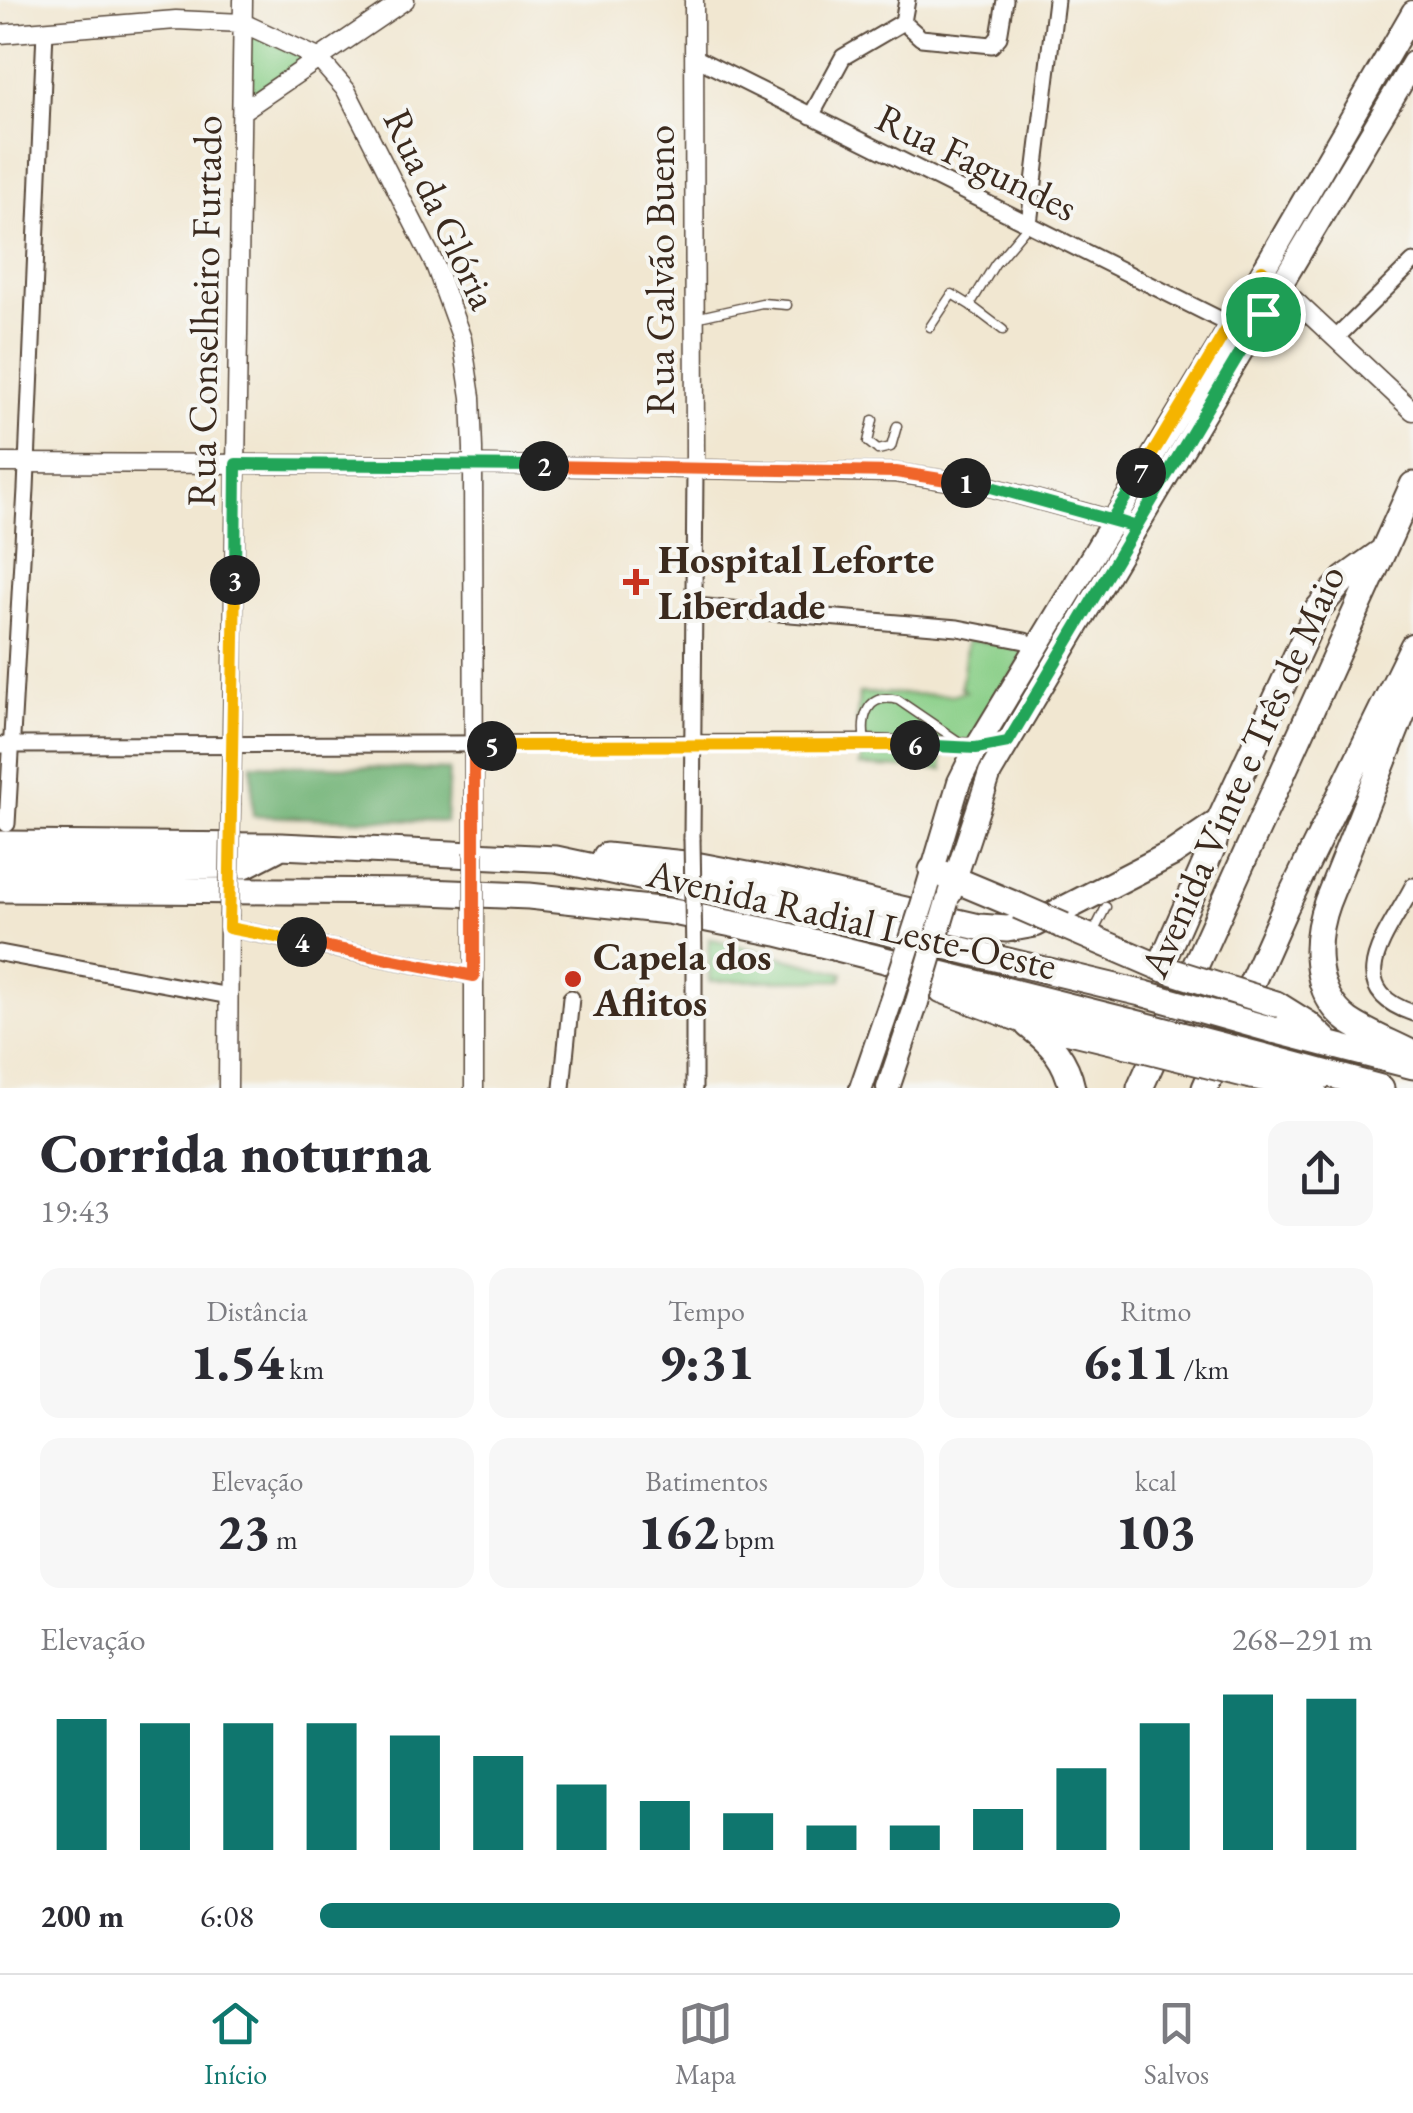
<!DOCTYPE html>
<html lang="pt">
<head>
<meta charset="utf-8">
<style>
  body { margin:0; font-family:"EB Garamond",serif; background:#f7f7f7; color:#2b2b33; height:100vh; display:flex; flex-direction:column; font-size:38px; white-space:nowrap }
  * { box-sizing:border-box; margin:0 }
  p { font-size:32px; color:#7c7c81 }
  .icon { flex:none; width:55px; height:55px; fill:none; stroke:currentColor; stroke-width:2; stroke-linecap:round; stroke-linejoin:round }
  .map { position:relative; height:1088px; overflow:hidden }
  .panel { display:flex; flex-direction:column; background:#fff; flex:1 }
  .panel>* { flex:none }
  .pin { position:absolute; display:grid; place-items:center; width:85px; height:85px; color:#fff; margin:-42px; border:5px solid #fff; border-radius:50%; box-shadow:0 2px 10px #0007 }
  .km { position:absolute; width:50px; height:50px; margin:-25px; border-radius:50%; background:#222; color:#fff; font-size:28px; line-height:50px; text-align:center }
  .round { display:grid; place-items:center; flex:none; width:105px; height:105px; border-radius:20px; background:#f7f7f7 }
  .head { display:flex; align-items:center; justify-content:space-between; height:170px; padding:0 40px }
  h1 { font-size:55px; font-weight:800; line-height:75px }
  .figures { display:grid; grid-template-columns:repeat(3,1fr); gap:15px; height:170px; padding:10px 40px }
  .figures div { display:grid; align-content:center; border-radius:20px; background:#f7f7f7; text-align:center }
  .figures b { font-size:50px; font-weight:800 }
  .figures small { font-size:28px; font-weight:400 }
  .figures p { font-size:28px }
  .chart { height:280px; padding:20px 40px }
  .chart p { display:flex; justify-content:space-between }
  .chart svg { width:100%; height:180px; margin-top:10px; stroke:#0f766e; stroke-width:6 }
  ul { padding:0 40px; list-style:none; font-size:32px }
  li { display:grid; grid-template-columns:160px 120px 1fr; align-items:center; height:75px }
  li i { height:25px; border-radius:12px; background:#0f766e }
  .tabs { display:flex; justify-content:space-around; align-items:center; height:140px; border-top:2px solid #e1e1e2; background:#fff; font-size:28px; color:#7c7c81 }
  .tabs a { display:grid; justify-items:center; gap:5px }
  .tabs .current { color:#0f766e }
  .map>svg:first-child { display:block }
  .green { fill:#8acf88; stroke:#627c53; stroke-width:2.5 }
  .forest { fill:#6fb274; stroke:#556e49; stroke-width:2.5 }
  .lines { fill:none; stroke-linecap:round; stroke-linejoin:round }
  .service-casing { stroke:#564639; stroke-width:11 }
  .minor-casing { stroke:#564639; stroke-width:19 }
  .tertiary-casing { stroke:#564639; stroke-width:21 }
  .primary-casing { stroke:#564639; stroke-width:26 }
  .trunk-casing { stroke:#564639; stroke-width:29 }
  .service { stroke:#fff; stroke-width:8 }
  .minor { stroke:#fff; stroke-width:15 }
  .tertiary { stroke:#fff; stroke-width:18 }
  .primary { stroke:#fff; stroke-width:22 }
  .trunk { stroke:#fff; stroke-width:25 }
  .minor-bridge-casing { stroke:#564639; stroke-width:19; stroke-linecap:butt }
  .tertiary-bridge-casing { stroke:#564639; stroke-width:21; stroke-linecap:butt }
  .primary-bridge-casing { stroke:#564639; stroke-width:26; stroke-linecap:butt }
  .trunk-bridge-casing { stroke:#564639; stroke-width:29; stroke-linecap:butt }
  .minor-bridge { stroke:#fff; stroke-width:15 }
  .tertiary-bridge { stroke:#fff; stroke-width:18 }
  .primary-bridge { stroke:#fff; stroke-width:22 }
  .trunk-bridge { stroke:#fff; stroke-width:25 }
  .split-1-casing { stroke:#fff; stroke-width:20 }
  .split-2-casing { stroke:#fff; stroke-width:20 }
  .split-3-casing { stroke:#fff; stroke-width:20 }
  .split-4-casing { stroke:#fff; stroke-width:20 }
  .split-5-casing { stroke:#fff; stroke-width:20 }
  .split-6-casing { stroke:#fff; stroke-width:20 }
  .split-7-casing { stroke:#fff; stroke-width:20 }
  .split-8-casing { stroke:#fff; stroke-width:20 }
  .split-1 { stroke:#22a559; stroke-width:12 }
  .split-2 { stroke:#f0652b; stroke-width:12 }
  .split-3 { stroke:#22a559; stroke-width:12 }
  .split-4 { stroke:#f5b400; stroke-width:12 }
  .split-5 { stroke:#f0652b; stroke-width:12 }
  .split-6 { stroke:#f5b400; stroke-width:12 }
  .split-7 { stroke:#22a559; stroke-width:12 }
  .split-8 { stroke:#f5b400; stroke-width:12 }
  .poi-dot { fill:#c8321e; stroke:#f6f6f2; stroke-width:4 }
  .labels { text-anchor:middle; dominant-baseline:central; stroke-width:8; stroke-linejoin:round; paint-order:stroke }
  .street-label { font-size:40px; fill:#3b2a1e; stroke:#f6f6f2 }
  .poi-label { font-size:40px; font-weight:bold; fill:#3b2a1e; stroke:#f6f6f2; text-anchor:start }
</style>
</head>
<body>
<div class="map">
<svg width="1413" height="1088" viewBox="0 0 1413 1088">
  <rect width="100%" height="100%" fill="#f6f6f2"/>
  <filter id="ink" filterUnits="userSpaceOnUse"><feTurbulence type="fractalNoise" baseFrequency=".01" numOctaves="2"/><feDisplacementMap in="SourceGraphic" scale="20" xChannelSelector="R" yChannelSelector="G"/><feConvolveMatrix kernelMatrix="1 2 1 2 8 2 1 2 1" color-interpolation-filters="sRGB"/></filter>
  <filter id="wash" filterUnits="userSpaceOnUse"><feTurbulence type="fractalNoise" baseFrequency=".0048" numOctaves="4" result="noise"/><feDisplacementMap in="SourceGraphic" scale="40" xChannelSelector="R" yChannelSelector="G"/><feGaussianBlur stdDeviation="2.25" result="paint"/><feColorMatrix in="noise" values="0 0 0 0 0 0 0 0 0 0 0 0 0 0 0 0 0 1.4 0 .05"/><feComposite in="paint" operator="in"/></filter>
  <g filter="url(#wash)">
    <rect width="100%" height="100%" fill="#f1e7d1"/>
    <path class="green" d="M247,29L310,60L247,104Z
      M967,640L1002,643L1027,650L973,742L866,741L857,723L859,693L952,695L966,691L961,688Z
      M862,755L941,758L943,770L860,766Z
      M709,938L843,973L841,980L709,981Z"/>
    <path class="forest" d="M252,764L449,770L446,822L253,816Z"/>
  </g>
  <g filter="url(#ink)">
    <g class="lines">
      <g class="service-casing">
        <path id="service" d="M970,305L1003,330
          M695,318L762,303L787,305
          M930,327L952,294L970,305L995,264L1029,224
          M873,420L868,442L878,450
          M878,450L891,447L897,426
          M865,743C861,718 866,692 898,700L964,745
          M1093,933L1106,907"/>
      </g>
      <g class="minor-casing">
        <path id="minor" d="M903,22L921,38L992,45L999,37L1005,0
          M694,57L1231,325
          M811,116L843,57L903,22L907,0
          M1029,224L1056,0
          M1335,339L1413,262
          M695,606L958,628L1025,641L1036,648
          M0,745L865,743L981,747
          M7,824L26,489L45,30
          M692,839L695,470
          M1413,886C1389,933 1338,988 1413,1013
          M229,928L474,976
          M0,953L229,996
          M562,1088L571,998
          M694,1088V955"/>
      </g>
      <g class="tertiary-casing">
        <path id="tertiary" d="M694,0L695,470
          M0,34L176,20L243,23L318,58L346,90L435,265L462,339L471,397L473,449L474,852
          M242,111L405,0
          M1274,281L1413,411
          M0,463L489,465L896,473L991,487L1126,524
          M231,803L243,0
          M474,909V1088
          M228,1088L229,916"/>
      </g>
      <g class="primary-casing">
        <path id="primary" d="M950,894L990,773L1413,63
          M924,899L959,782L976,748L1217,350L1413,12
          M861,1088L893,995
          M888,1088L917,1002"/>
      </g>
      <g class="trunk-casing">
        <path id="trunk" d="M1413,687L1327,902C1313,940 1312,994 1349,1021C1368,1034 1392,1043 1413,1054
          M0,844L281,846L556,859L808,913L1145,994
          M606,856L695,865L779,881L979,927L1007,929L1035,924L1173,853L1219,822
          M0,868L245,865L276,849
          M932,870L1018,906
          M0,889L427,892L529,896L668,911L777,933L1132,1022
          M1064,926L1164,969
          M1160,967L1213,846L1219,822L1318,609L1344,579L1383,551
          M942,990L1020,1019L1128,1045
          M1276,1004L1308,1024L1326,1041
          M1028,1025C1051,1043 1066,1059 1072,1088
          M1273,1030L1413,1066
          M1262,1056L1381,1088
          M1252,1076L1314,1088
          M1140,1088L1413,485
          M1205,1088L1285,908L1413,646"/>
      </g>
      <use href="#service" class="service"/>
      <use href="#minor" class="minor"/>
      <use href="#tertiary" class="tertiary"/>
      <use href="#primary" class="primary"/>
      <use href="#trunk" class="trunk"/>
      <g class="minor-bridge-casing">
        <path id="minor-bridge" d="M692,839L694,955"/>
      </g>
      <g class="tertiary-bridge-casing">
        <path id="tertiary-bridge" d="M474,852V909
          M229,916L231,803"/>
      </g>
      <g class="primary-bridge-casing">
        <path id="primary-bridge" d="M893,995L924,899
          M917,1002L947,902"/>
      </g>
      <g class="trunk-bridge-casing">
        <path id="trunk-bridge" d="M1018,906L1064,926
          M1164,969L1276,1004
          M1145,994L1273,1030
          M1132,1022L1262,1056
          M1128,1045L1252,1076"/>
      </g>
      <use href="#minor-bridge" class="minor-bridge"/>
      <use href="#tertiary-bridge" class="tertiary-bridge"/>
      <use href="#primary-bridge" class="primary-bridge"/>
      <use href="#trunk-bridge" class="trunk-bridge"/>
    </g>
  </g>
  <g class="lines" filter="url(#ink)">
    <g class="split-1-casing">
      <path id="split-1" d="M966,483L991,487L1136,527L1263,314"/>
    </g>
    <g class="split-2-casing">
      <path id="split-2" d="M544,466L896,472L966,483"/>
    </g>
    <g class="split-3-casing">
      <path id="split-3" d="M235,580L236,464L544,466"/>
    </g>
    <g class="split-4-casing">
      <path id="split-4" d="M235,580L229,928L302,942"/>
    </g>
    <g class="split-5-casing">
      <path id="split-5" d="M302,942L474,976V746H492"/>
    </g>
    <g class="split-6-casing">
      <path id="split-6" d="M492,746L915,745"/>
    </g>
    <g class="split-7-casing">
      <path id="split-7" d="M915,745L976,748L1008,742L1136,527L1112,519L1141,473"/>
    </g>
    <g class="split-8-casing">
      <path id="split-8" d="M1141,473L1262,270L1280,286L1263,314"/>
    </g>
    <use href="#split-1" class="split-1"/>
    <use href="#split-2" class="split-2"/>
    <use href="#split-3" class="split-3"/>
    <use href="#split-4" class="split-4"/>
    <use href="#split-5" class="split-5"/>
    <use href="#split-6" class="split-6"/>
    <use href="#split-7" class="split-7"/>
    <use href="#split-8" class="split-8"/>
  </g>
  <g class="poi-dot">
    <path d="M631 567h10v10h10v10h-10v10h-10v-10h-10v-10h10z"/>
    <circle cx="573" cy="979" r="10"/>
  </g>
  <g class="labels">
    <g class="street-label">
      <text transform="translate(977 162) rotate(26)">Rua Fagundes</text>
      <text transform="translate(441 209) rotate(65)">Rua da Glória</text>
      <text transform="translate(660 270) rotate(-90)">Rua Galvão Bueno</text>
      <text transform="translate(204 311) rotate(-89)">Rua Conselheiro Furtado</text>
      <text transform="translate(1242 771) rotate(-66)">Avenida Vinte e Três de Maio</text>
      <text transform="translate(852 919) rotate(13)">Avenida Radial Leste-Oeste</text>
    </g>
    <g class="poi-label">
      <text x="658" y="559">Hospital Leforte<tspan x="658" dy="46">Liberdade</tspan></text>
      <text x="593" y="956">Capela dos<tspan x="593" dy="46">Aflitos</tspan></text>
    </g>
  </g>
</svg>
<div class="pin" style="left:1263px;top:314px;background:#1e9e55"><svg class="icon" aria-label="arrive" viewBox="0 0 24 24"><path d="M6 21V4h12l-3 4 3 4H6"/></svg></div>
<b class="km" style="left:966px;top:483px">1</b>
<b class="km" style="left:544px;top:466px">2</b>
<b class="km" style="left:235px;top:580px">3</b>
<b class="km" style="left:302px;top:942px">4</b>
<b class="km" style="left:492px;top:746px">5</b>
<b class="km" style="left:915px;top:745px">6</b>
<b class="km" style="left:1141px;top:473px">7</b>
</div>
<section class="panel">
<div class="head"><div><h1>Corrida noturna</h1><p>19:43</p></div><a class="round"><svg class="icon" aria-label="share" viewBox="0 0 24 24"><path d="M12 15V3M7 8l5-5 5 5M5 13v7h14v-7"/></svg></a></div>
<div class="figures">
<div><p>Distância</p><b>1.54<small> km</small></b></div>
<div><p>Tempo</p><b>9:31</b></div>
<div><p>Ritmo</p><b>6:11<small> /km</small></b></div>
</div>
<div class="figures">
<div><p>Elevação</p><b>23<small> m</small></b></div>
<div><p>Batimentos</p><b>162<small> bpm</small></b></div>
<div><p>kcal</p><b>103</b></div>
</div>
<div class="chart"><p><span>Elevação</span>268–291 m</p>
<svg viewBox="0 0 160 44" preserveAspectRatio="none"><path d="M5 44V12M15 44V13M25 44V13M35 44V13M45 44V16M55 44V21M65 44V28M75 44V32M85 44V35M95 44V38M105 44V38M115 44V34M125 44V24M135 44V13M145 44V6M155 44V7"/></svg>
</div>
<ul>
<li><b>200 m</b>6:08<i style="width:76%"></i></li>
</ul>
</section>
<nav class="tabs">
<a class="current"><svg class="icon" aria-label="home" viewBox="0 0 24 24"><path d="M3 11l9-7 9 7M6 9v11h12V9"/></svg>Início</a>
<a><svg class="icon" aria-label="map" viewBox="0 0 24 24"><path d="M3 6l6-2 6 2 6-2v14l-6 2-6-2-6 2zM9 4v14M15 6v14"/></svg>Mapa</a>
<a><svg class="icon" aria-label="saved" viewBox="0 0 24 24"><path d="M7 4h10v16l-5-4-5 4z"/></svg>Salvos</a>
</nav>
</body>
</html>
